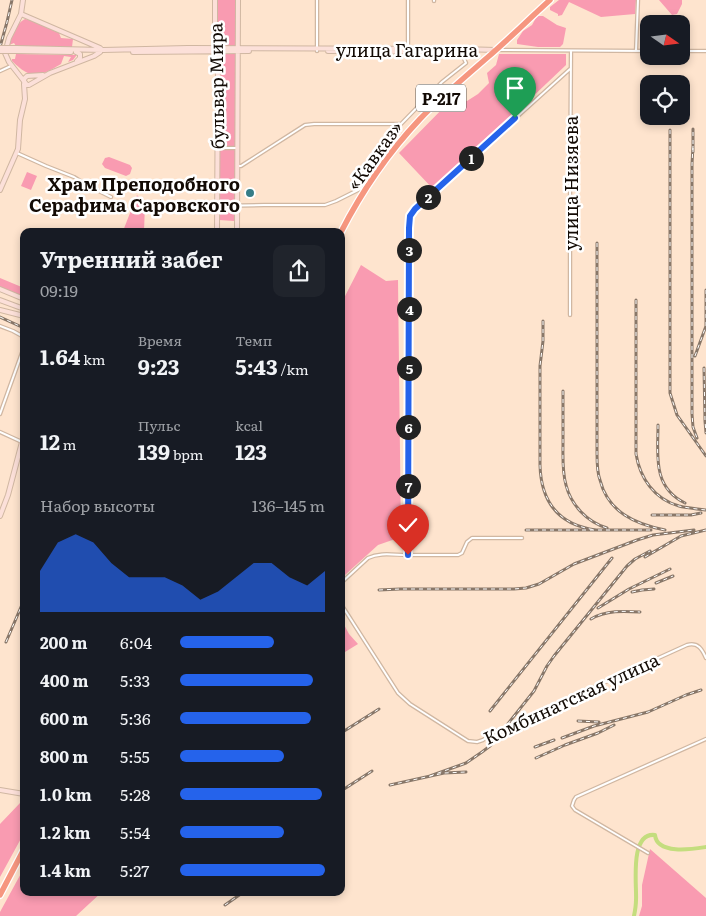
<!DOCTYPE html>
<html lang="ru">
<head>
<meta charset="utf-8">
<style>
  body { margin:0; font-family:Literata,serif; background:#20242c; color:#f1f3f6; height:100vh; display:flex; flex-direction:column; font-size:19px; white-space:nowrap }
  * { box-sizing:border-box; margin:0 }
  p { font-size:16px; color:#9ea1a6 }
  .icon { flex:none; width:28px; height:28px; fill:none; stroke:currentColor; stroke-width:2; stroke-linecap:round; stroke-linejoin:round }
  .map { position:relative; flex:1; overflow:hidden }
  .panel { position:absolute; left:20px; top:228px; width:325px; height:668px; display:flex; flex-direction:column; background:#171b24; border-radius:10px; box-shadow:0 2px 8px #0003 }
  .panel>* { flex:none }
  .needle { width:32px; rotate:104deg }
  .fabs { position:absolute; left:640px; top:15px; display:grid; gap:10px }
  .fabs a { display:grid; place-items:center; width:50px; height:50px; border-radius:10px; background:#171b24; box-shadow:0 2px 8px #0003; font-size:25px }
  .pin { position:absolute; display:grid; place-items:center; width:42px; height:42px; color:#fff; margin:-51px -21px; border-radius:50% 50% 50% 0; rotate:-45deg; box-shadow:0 0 5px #0007 }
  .pin .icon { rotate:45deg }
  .km { position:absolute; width:25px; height:25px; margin:-12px; border-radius:50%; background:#222; color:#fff; font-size:14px; line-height:25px; text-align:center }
  .round { display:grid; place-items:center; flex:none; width:52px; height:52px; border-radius:10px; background:#20242c }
  .headline { display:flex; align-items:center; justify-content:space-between; height:85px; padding:0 20px }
  h1 { font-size:22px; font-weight:700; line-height:38px }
  .stats { display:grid; grid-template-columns:repeat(3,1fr); gap:8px; height:85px; padding:5px 20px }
  .stats div { display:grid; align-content:center }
  .stats b { font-size:21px; font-weight:700 }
  .stats small { font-size:14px; font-weight:400 }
  .stats p { font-size:14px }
  .chart { height:140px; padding:10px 20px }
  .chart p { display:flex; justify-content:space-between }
  .chart svg { width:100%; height:90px; margin-top:5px; fill:#2563eb; opacity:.7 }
  ul { padding:0 20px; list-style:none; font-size:16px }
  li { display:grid; grid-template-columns:80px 60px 1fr; align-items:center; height:38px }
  li i { height:12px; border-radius:6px; background:#2563eb }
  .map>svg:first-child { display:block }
  .green { fill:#f99bb1 }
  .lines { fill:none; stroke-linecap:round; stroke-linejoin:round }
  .river { stroke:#c4dd7e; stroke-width:4 }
  .street-casing { stroke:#d0b7a2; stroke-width:4.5 }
  .secondary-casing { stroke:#d0b7a2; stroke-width:6 }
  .highway-casing { stroke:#fff; stroke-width:8 }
  .street { stroke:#fff; stroke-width:2 }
  .secondary { stroke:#fce0d9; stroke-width:4 }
  .highway { stroke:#f6967f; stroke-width:5.5 }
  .rail-casing { stroke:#887769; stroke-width:3 }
  .rail { stroke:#fff; stroke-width:1; stroke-dasharray:4; stroke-linecap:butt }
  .secondary-bridge-casing { stroke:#d0b7a2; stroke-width:6; stroke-linecap:butt }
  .secondary-bridge { stroke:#fce0d9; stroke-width:4 }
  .route-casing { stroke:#fff; stroke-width:10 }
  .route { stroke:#2563eb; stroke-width:6 }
  .poi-dot { fill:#367d87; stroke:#fff; stroke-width:2 }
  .labels { text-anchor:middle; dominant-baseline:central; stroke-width:5; stroke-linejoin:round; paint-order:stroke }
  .shield { fill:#fff; stroke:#59544f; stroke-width:1 }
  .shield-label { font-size:16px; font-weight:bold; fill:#120a04 }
  .street-label { font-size:18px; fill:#120a04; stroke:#fff }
  .poi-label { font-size:18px; font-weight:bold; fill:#120a04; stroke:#fff; text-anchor:end }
</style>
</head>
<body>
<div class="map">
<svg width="706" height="916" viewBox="0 0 706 916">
  <rect width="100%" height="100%" fill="#fee4ce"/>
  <path class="green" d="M215,0H238L237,148H217L218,57L216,50Z
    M559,0H636L635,14L601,17L569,2L562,15L558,16V14L550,10V7Z
    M659,0H682V4L677,14L672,15Z
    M537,16H543L557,25L566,28L563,44L560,47H538L517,44V40L523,31L532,25Z
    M25,19L30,20L59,33L61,38L73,39L72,47L16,46L14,43L9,45C12,36 16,23 25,19Z
    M16,54L76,55V56L73,60L68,62L71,57L64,56L61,64C39,77 31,80 12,61V59H15Z
    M499,54H566V65L434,190L399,153L453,98L467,101L478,94L489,83L487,73L496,65Z
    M219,149H233L236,151L235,201L233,204H222L219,201Z
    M109,157L130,165L132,168L130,174L126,176L105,168L102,164L105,158Z
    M27,172L37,176L31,190L21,186Z
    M137,195L145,205L144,231H123Z
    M222,207H232L235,208L236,211L234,214V221L219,220L218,211Z
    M361,265L386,281L398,280L401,537L378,545L345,575L341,571V304Z
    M0,278L24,288V299L0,289Z
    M341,619L349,634L358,644L345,652L341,656Z
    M20,803L24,804V833L0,877V824Z
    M650,849L706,898V916H639L642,906V885Z
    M24,868V891H103L76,916H0V912Z"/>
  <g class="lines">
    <path class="river" d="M634,916C635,911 636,905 636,900C637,886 629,832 655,835C657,855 693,849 706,847"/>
    <g class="street-casing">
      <path id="street" d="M317,0V51
        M408,0V48
        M434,0V1
        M498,50L649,51
        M636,51L638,0
        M681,51H706
        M0,71L11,66
        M217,148H237
        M17,153L46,166L74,177L85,184L111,197
        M237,166H241L305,125L314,124H401L442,82L466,63L461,52
        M174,204L205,203L207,205L214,206L264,205H325L336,201L364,187
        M570,315V203L571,51
        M0,326L13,331L24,337
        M0,414L24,347
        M0,432L22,442L24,438
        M23,524L24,520
        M408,555L409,227L411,216L415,209L570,69
        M341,583L368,558C380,552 394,555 407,555C424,555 441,555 458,555L462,553L467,542L472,538H522
        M341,604L398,693L410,704L468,741L477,742L483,740L494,732L498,730H510L546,709L687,645C698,642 702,649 706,658
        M648,853L575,810L572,806L574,800L576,797L706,739"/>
    </g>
    <g class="secondary-casing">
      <path id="secondary" d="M23,0L21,14L9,38L5,53L9,62L27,85H29L50,73
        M215,0V44L218,57L217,231
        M21,14L100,48L102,50
        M16,48L103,50L188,48L461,49L496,50
        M16,51L71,52
        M328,51L471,52
        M76,52L80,54V58L77,61
        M133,52L249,51
        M50,73L94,56L100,52
        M24,82V79L27,76L43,75
        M0,190L18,149L20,120L25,99L24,84
        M237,231L238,0
        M0,289L24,299
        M0,300L24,309
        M0,310L24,316
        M0,516L8,495L22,442L24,443
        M0,790L24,794"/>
    </g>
    <g class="highway-casing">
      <path id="highway" d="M341,232C362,191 388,153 420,119C441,97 465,77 488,57C509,39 529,19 550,0
        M0,895L24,849"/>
    </g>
    <use href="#street" class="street"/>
    <use href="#secondary" class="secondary"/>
    <use href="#highway" class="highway"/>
    <g class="rail-casing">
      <path id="rail" d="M0,47L7,22L12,0
        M670,130V393L677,415L706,456
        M693,146L692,164V414L693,427L697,438
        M693,152V129
        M597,243V453C597,462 597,472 600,480C608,512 635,524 665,530
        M636,300V454C640,478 654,499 679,506C687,508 697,509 706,510
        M0,317L24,328
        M543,321V341L540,366V465C541,502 559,525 596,530
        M695,356L706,326V290
        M704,368L705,421L706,433
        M563,391C563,408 563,425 563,442C563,456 562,471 566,485C571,505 587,522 607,528
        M658,425C658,455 652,487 685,503
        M652,515H691L701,513
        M526,530H651
        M645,557L681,536L706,530
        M656,583L673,576
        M379,590L400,589H514L526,588L539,584L574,564L637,540L653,535L694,530
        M632,592L642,590L654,589
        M598,608L629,589L670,569
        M591,619C606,610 624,611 640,612
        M6,642L24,600
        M490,711L612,558
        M578,721L599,722
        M341,733L379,709
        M562,738L594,726L648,712L686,695L701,690
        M535,747L554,740
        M536,758L565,745L598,733L614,725
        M430,776L466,763L482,752L490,746L503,730L534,691L547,666L554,656L627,566L635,559L650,551
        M390,785L444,773L466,772
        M341,791L372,771
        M225,905L245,891"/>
    </g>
    <use href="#rail" class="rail"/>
    <g class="secondary-bridge-casing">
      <path id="secondary-bridge" d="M0,48H16
        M0,51H16"/>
    </g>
    <use href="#secondary-bridge" class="secondary-bridge"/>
  </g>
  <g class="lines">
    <g class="route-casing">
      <path id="route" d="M408,555L409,228L410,216L415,209L515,118"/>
    </g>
    <use href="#route" class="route"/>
  </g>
  <circle class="poi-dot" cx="250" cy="193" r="5"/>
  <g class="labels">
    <rect class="shield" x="416" y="84.5" width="50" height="27" rx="4"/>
    <g class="shield-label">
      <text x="441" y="98">Р-217</text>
    </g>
    <g class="street-label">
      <text x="407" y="49">улица Гагарина</text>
      <text transform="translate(216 86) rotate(-91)">бульвар Мира</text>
      <text transform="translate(374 155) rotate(-54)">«Кавказ»</text>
      <text transform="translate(570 183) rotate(-90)">улица Низяева</text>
      <text transform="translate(571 698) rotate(-25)">Комбинатская улица</text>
    </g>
    <g class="poi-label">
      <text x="240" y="183">Храм Преподобного<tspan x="240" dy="21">Серафима Саровского</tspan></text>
    </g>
  </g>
</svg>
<div class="fabs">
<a><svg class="needle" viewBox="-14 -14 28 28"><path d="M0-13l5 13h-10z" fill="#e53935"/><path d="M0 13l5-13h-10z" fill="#9ea1a6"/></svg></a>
<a><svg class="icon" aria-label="locate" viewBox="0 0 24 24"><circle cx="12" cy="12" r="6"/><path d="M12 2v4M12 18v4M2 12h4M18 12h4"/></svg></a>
</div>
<div class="pin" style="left:515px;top:118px;background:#1e9e55"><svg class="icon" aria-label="arrive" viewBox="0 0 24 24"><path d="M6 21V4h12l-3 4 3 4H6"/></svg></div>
<div class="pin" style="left:408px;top:555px;background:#d93025"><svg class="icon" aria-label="check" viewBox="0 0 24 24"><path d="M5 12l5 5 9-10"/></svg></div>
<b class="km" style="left:471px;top:158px">1</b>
<b class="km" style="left:428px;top:197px">2</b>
<b class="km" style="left:409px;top:250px">3</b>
<b class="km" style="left:409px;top:309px">4</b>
<b class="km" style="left:409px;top:368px">5</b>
<b class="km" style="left:408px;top:427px">6</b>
<b class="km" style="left:408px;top:486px">7</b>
<section class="panel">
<div class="headline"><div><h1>Утренний забег</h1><p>09:19</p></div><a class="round"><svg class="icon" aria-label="share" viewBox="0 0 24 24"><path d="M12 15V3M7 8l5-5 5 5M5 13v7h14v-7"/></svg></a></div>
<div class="stats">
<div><b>1.64<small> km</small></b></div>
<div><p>Время</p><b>9:23</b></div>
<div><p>Темп</p><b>5:43<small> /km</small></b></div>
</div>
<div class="stats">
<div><b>12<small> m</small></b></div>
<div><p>Пульс</p><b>139<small> bpm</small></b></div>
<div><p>kcal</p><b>123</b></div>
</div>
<div class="chart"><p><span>Набор высоты</span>136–145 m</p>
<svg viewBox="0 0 160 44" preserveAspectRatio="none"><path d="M0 44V24L10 10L20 6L30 10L40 20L50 27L60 27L70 27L80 31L90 38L100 34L110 27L120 20L130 20L140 27L150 31L160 24V44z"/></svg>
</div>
<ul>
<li><b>200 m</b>6:04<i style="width:65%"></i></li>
<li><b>400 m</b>5:33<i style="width:92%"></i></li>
<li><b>600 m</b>5:36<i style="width:90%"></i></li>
<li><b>800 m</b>5:55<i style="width:72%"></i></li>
<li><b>1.0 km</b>5:28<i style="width:98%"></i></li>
<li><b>1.2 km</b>5:54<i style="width:72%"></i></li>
<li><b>1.4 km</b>5:27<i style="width:100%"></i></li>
</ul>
</section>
</div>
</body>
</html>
